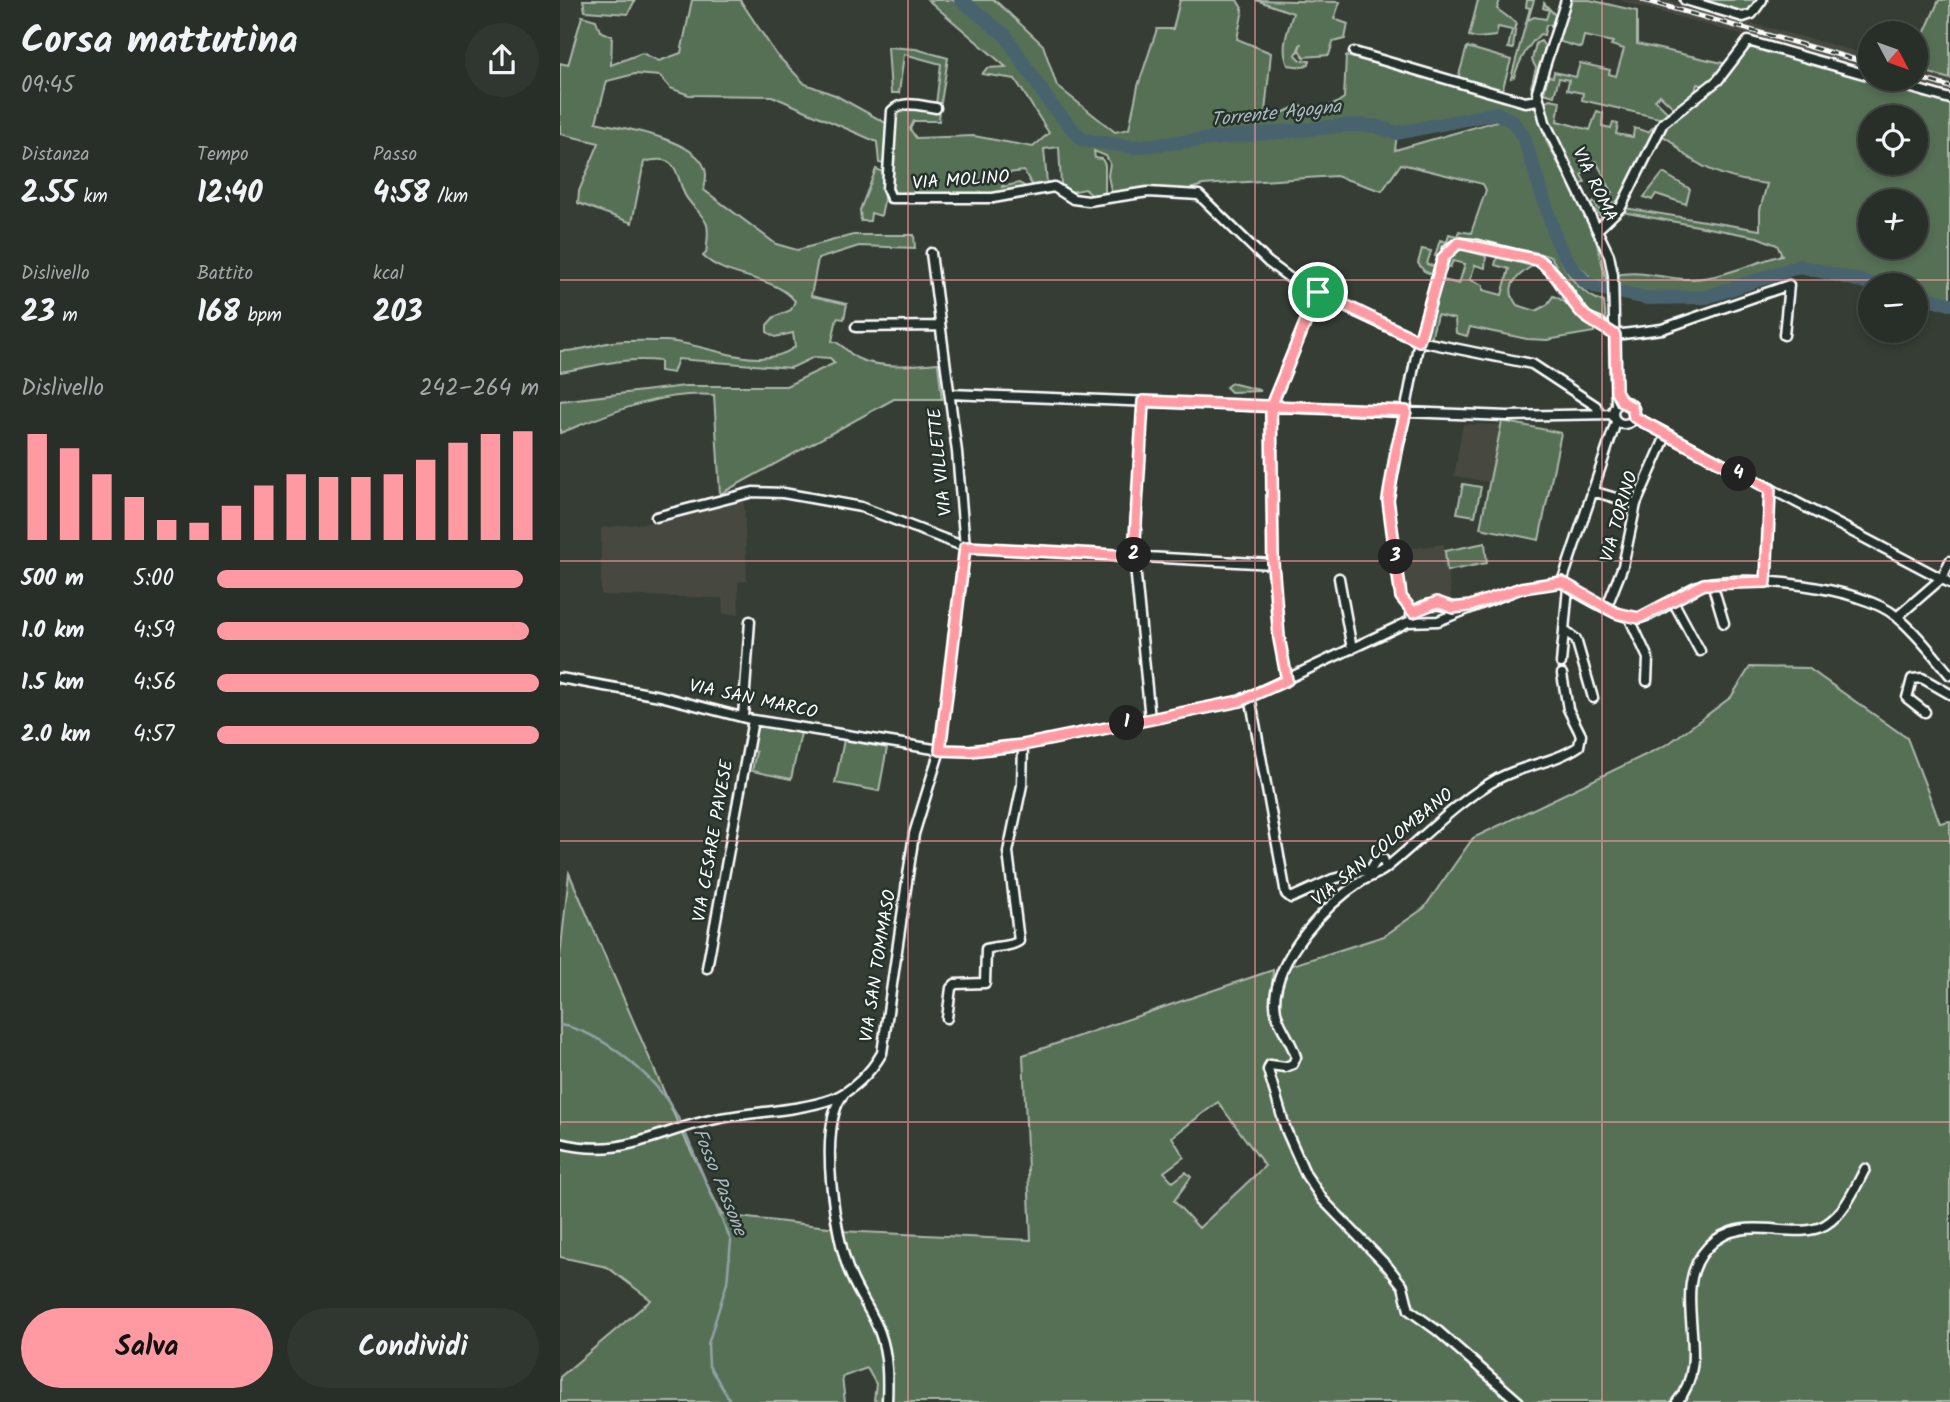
<!DOCTYPE html>
<html lang="it">
<head>
<meta charset="utf-8">
<style>
  body { margin:0; font-family:Kalam,sans-serif; background:#303630; color:#f1f3f6; height:100vh; display:flex; flex-direction:column; font-size:26px; white-space:nowrap }
  * { box-sizing:border-box; margin:0 }
  p { font-size:23px; color:#a5a8a8 }
  .icon { flex:none; width:38px; height:38px; fill:none; stroke:currentColor; stroke-width:2; stroke-linecap:round; stroke-linejoin:round }
  .map { position:relative; flex:1; overflow:hidden }
  .side { display:flex; flex-direction:column; background:#282e28; width:560px }
  .side>* { flex:none }
  .needle { width:46px; rotate:131deg }
  .buttons { position:absolute; left:1298px; top:21px; display:grid; gap:14px }
  .buttons a { display:grid; place-items:center; width:70px; height:70px; border-radius:50%; background:#282e28; box-shadow:0 4px 10px #0003,0 0 0 2px #444a45; font-size:35px }
  .pin { position:absolute; display:grid; place-items:center; width:60px; height:60px; color:#fff; margin:-30px; border:4px solid #fff; border-radius:50%; box-shadow:0 2px 7px #0007 }
  .km { position:absolute; width:35px; height:35px; margin:-18px; border-radius:50%; background:#222; color:#fff; font-size:19px; line-height:35px; text-align:center }
  .round { display:grid; place-items:center; flex:none; width:74px; height:74px; border-radius:37px; background:#303630 }
  .headline { display:flex; align-items:center; justify-content:space-between; height:119px; padding:0 21px }
  h1 { font-size:38px; font-weight:600; line-height:52px }
  .figures { display:grid; grid-template-columns:repeat(3,1fr); gap:10px; height:119px; padding:7px 21px }
  .figures div { display:grid; align-content:center }
  .figures b { font-size:30px; font-weight:600 }
  .figures small { font-size:19px; font-weight:400 }
  .figures p { font-size:19px }
  .chart { height:196px; padding:14px 21px }
  .chart p { display:flex; justify-content:space-between }
  .chart svg { width:100%; height:126px; margin-top:7px; stroke:#ff9aa2; stroke-width:6 }
  .primary-button { display:flex; gap:14px; margin-top:auto; padding:14px 21px }
  .primary-button a { flex:1; height:80px; border-radius:42px; background:#ff9aa2; color:#111; font-size:28px; font-weight:600; line-height:80px; text-align:center }
  .primary-button a+a { background:#303630; color:#f1f3f6 }
  ul { padding:0 21px; list-style:none; font-size:23px }
  li { display:grid; grid-template-columns:112px 84px 1fr; align-items:center; height:52px }
  li i { height:18px; border-radius:9px; background:#ff9aa2 }
  main { display:flex; flex:1; min-height:0 }
  .map>svg:first-child { display:block }
  .built { fill:#464a3f }
  .green { fill:#577055; stroke:#abb8aa; stroke-width:2; fill-rule:evenodd }
  .lines { fill:none; stroke-linecap:round; stroke-linejoin:round }
  .stream { stroke:#92a2a8; stroke-width:2.5 }
  .river { stroke:#49646e; stroke-width:14 }
  .minor-casing { stroke:#fff; stroke-width:13 }
  .minor { stroke:#26332d; stroke-width:8 }
  .rail-casing { stroke:#fff; stroke-width:5 }
  .rail { stroke:#26332d; stroke-width:2.5; stroke-dasharray:8; stroke-linecap:butt }
  .route-casing { stroke:#fff; stroke-width:14 }
  .route { stroke:#ff9aa2; stroke-width:9 }
  .grid { fill:none; stroke:#ff9aa2; stroke-width:2; stroke-opacity:0.55 }
  .labels { text-anchor:middle; dominant-baseline:central; stroke-width:5; stroke-linejoin:round; paint-order:stroke }
  .street-label { font-size:18px; fill:#fff; stroke:#26332d }
  .water-label { font-size:19px; font-style:italic; fill:#adb9be; stroke:#26332d }
</style>
</head>
<body>
<main>
<section class="side">
<div class="headline"><div><h1>Corsa mattutina</h1><p>09:45</p></div><a class="round"><svg class="icon" aria-label="share" viewBox="0 0 24 24"><path d="M12 15V3M7 8l5-5 5 5M5 13v7h14v-7"/></svg></a></div>
<div class="figures">
<div><p>Distanza</p><b>2.55<small> km</small></b></div>
<div><p>Tempo</p><b>12:40</b></div>
<div><p>Passo</p><b>4:58<small> /km</small></b></div>
</div>
<div class="figures">
<div><p>Dislivello</p><b>23<small> m</small></b></div>
<div><p>Battito</p><b>168<small> bpm</small></b></div>
<div><p>kcal</p><b>203</b></div>
</div>
<div class="chart"><p><span>Dislivello</span>242–264 m</p>
<svg viewBox="0 0 160 44" preserveAspectRatio="none"><path d="M5 44V7M15 44V12M25 44V21M35 44V29M45 44V37M55 44V38M65 44V32M75 44V25M85 44V21M95 44V22M105 44V22M115 44V21M125 44V16M135 44V10M145 44V7M155 44V6"/></svg>
</div>
<ul>
<li><b>500 m</b>5:00<i style="width:95%"></i></li>
<li><b>1.0 km</b>4:59<i style="width:97%"></i></li>
<li><b>1.5 km</b>4:56<i style="width:100%"></i></li>
<li><b>2.0 km</b>4:57<i style="width:100%"></i></li>
</ul>
<div class="primary-button"><a>Salva</a><a>Condividi</a></div>
</section>
<div class="map">
<svg width="1390" height="1402" viewBox="0 0 1390 1402">
  <rect width="100%" height="100%" fill="#353d35"/>
  <filter id="ink" filterUnits="userSpaceOnUse"><feTurbulence type="fractalNoise" baseFrequency=".0143" numOctaves="2"/><feDisplacementMap in="SourceGraphic" scale="14" xChannelSelector="R" yChannelSelector="G"/><feConvolveMatrix kernelMatrix="1 2 1 2 8 2 1 2 1" color-interpolation-filters="sRGB"/></filter>
  <g filter="url(#ink)">
    <path class="built" d="M1057,0H1105L1269,44L1311,56V71Z
      M1356,69L1390,79V96L1334,79H1356Z
      M903,424L941,425L930,482L894,476Z
      M184,501L187,581L178,582L179,614H163L162,598L41,595V528L95,522Z
      M884,544L892,604L878,599L851,603L846,597L841,550Z"/>
    <path class="green" d="M23,0H75L68,14L25,11Z
      M132,0H180L216,54L245,84L275,95L326,123L324,164L319,163L317,142L212,96L129,95L110,88L100,76L75,74L47,81L36,122C64,129 143,139 146,174C146,179 145,185 144,190L216,244L237,250L293,235H354L355,248L299,246L258,259L251,296L287,304L284,319L277,318L272,341C282,342 289,355 299,359C323,369 353,365 378,363L382,399H334L160,494L154,395C99,391 51,413 0,433V401L125,386H226L275,363L270,358L254,357L231,368L118,359L113,373L100,371V361C59,357 39,366 0,372V351C19,352 34,345 52,342C69,340 89,341 106,341C147,343 198,374 235,347L233,333L215,337L207,332V325L214,317L231,310L235,301C213,274 168,280 143,256L146,253C147,245 149,232 147,225C143,213 129,205 124,193C115,171 117,153 84,162L72,223L18,203L19,191L39,143L0,134V63L8,65L22,16L36,20L40,31L52,36L51,65L82,53L99,61L121,53Z
      M368,0H393L444,40L487,109L522,141L572,149L790,127L814,128L837,134L835,150L940,120L956,128L966,151L1001,261C1011,280 1023,295 1044,302L1046,323L1025,313L991,257L975,252L923,244L887,248L879,257L875,256L880,240L887,242L889,234L897,236L899,231L911,233L926,190L923,184L841,164L822,191L776,176L643,185L623,191L552,195L548,176L550,163L546,156L534,151L535,158L542,159L545,165V193L531,195L525,189L511,192L501,184L499,147L484,149L487,183L472,185L464,171L448,173L442,187L459,183L466,187C446,202 363,195 336,195L330,183L334,120C341,103 364,114 380,108L379,121H354L350,129L356,138L414,136L473,147L489,133L455,79L422,74L427,68L446,67Z
      M403,0H434L438,3L483,45L497,86L555,132L569,129L578,86L597,29H613L620,0H677L683,10L677,39L711,53L705,112L716,116L739,105L746,110L775,104L784,98L786,56L974,104L987,142L1034,232L1046,279L1045,283L1032,279L1008,256L964,134L953,119L936,113L837,131L790,125L572,146L523,139L492,104L446,35Z
      M696,0L780,2L774,19L788,24L785,39L773,42L769,55L744,57L739,50L741,43L736,55L741,60L750,61L749,64L743,67L728,65C720,47 728,31 733,13Z
      M918,0H940L937,9L956,23L953,49L948,48L952,30L938,27L936,36L917,38L909,36Z
      M967,0H974L968,20L974,17L986,19L989,10L983,8L984,3L995,15L992,25H986L984,35L980,34C968,45 959,62 954,77L951,78L970,8L966,7Z
      M1009,0H1030L1077,11V44L1167,64L1149,87L1137,84L1134,96L1114,108L1100,95L1095,100L1109,114L1103,119L1022,100L1023,93L1007,90L1009,80L999,78L994,96L984,93L988,76L993,77L994,72L1016,77L1020,63L1050,70L1049,74L1056,76L1064,49L1051,45L1053,42L1024,36L1021,48L1001,42L998,37Z
      M1139,0H1196L1192,8L1184,12Z
      M1379,0H1390V79L1356,69V52Z
      M981,41L985,47L974,89L971,87L976,68L972,60L976,43Z
      M1193,45L1390,103V300L1356,293V285H1324L1240,264L1146,292H1057L1056,275C1082,269 1107,280 1132,279C1162,278 1193,263 1222,255L1217,245L1197,237L1062,212L1065,208L1200,230V210L1207,184C1178,181 1148,172 1125,155C1116,147 1112,139 1100,135C1108,113 1135,104 1152,89C1168,75 1173,53 1193,45ZM1311,117H1356V163H1311ZM1311,201H1356V247H1311Z
      M328,47L356,49L388,58L381,103L376,104L381,64L344,54L339,93H331Z
      M907,47L951,60L942,91L898,78Z
      M990,99L1000,101L997,121L1030,130L1037,111L1043,113L1042,126L1051,128L1053,122L1058,124L1056,134L1073,137L1074,128L1088,132L1097,124L1063,202L1056,201L1043,219L1030,205L1034,202L1042,214L1052,202L1048,196L1052,192L1036,161L1030,165V170L1021,175L1025,182L1019,186L986,119L983,102Z
      M316,169L323,172L324,201L321,216L311,213L310,221H301L300,210Z
      M1103,173L1130,189L1126,204L1096,194L1092,200L1084,197Z
      M862,249L871,251L867,264L876,267L873,275L864,271L858,263Z
      M902,249L926,256L925,268L915,265L910,280L923,285V290L942,295L949,269L935,265L937,257L972,266C957,276 943,286 957,305L976,311L987,305L993,296C1011,301 1015,319 1034,327V332L987,340L967,339L910,327L907,336L896,333L895,319L877,315L871,339L866,337L874,301L883,280L899,284L905,264L893,261L890,267L885,266L891,256Z
      M671,383L699,390L701,391L671,392L666,387Z
      M942,421L1001,433L979,540L920,528Z
      M903,484L921,487L915,516L897,513Z
      M925,543L927,563L887,571L885,551Z
      M1190,667L1248,668L1347,738L1380,823L1390,821V1402H329L328,1357L321,1333L291,1275L280,1231L471,1240L463,1055L713,970L711,1004L735,1057L732,1063L724,1066L710,1064L708,1089L730,1146L736,1145L709,1070L711,1066L725,1069L734,1065L737,1057L717,1005L726,967L824,936L864,908L913,838L1108,744L1171,697ZM658,1102L705,1166L639,1228L614,1201L631,1177L626,1172L613,1182L604,1172L624,1157L612,1137Z
      M193,723L241,733L231,779L192,771L196,752L188,750Z
      M284,740L327,748L319,791L275,783Z
      M9,873L119,1126L106,1130L107,1142L109,1132L120,1128L162,1215L277,1228L289,1276L318,1334L325,1357L323,1402L314,1400L316,1384L307,1368L282,1377L285,1402H0V1377L91,1300L47,1267L0,1257V957Z"/>
    <g class="lines">
      <path class="stream" d="M0,1025C46,1033 102,1082 121,1124
        M124,1130L171,1241L167,1283L148,1344L149,1366L171,1402"/>
      <path class="river" d="M401,0L446,36L491,105L523,140L572,147L790,125L815,126L837,133L936,113L952,121L963,135L998,244L1011,266L1025,282L1039,288L1087,298L1146,297L1240,266L1317,285
        M1356,295L1390,304"/>
      <g class="minor-casing">
        <path id="minor" d="M1006,0L977,91L985,122L1049,255L1053,275L1056,406
          M1125,0L1183,17L1192,14L1202,0
          M794,52L965,102L978,100
          M1321,79L1390,99
          M376,108C361,106 343,99 332,111L327,189L331,198H433L494,187L513,199L528,201L588,192L639,195L708,262L742,287L859,341L972,364L1036,406L1040,414
          M1038,229L1061,207L1103,123L1158,80L1188,41L1311,76
          M296,327L380,326
          M390,394L947,416L1053,414
          M583,402L574,556L590,719
          M1053 413a11 11 0 1 1 22 0a11 11 0 1 1-22 0Z
          M1074,417L1390,583
          M1032,491L1076,504
          M96,517L193,492L223,493L301,507L405,547L713,564
          M779,578L792,649
          M1002,582C1014,592 1064,621 1078,618C1103,615 1120,590 1144,584C1188,574 1301,587 1336,616C1357,633 1373,655 1390,675
          M1002,582L1056,422
          M1206,582L1210,489
          M1152,583L1164,623
          M1113,601L1140,651
          M1047,606L1063,566L1076,504L1106,436
          M853,612L841,597L828,500L859,341L879,270L888,249L898,243L914,244L978,260L996,275L1026,317L1039,322L1055,335L1102,329L1229,285L1224,335
          M851,615C867,596 884,609 903,607
          M1069,617L1088,658L1087,681
          M1337,617L1382,578L1390,561
          M1006,632L1016,639L1033,698
          M1001,663L1008,587
          M0,678L100,696L193,720L380,750L410,751L463,745L680,701L848,622L878,621L961,588L1002,582
          M727,680L719,638L713,564L711,406L758,292
          M690,696L726,894L731,898L773,879L811,869L817,859H823L826,867
          M1365,712L1347,698L1352,679L1362,678L1390,694
          M183,717L190,621
          M147,968L193,720
          M387,1018L391,988L395,984L425,983L426,949C438,945 449,948 459,941L448,852L462,785L463,745
          M283,1095C257,1126 275,1240 291,1276C299,1296 313,1313 320,1333C328,1355 328,1379 327,1402
          M0,1143C66,1160 101,1128 161,1118C193,1112 243,1110 272,1099C293,1091 311,1072 322,1053L354,834L380,750L405,547L397,452L371,253
          M959,1402L878,1331L849,1310L843,1286L828,1267L763,1200L746,1175L726,1130L708,1070L710,1065L725,1067L733,1064L736,1057C731,1038 715,1023 715,1003C715,958 766,904 802,881C810,876 819,874 826,868C863,838 897,801 939,778C964,765 996,762 1019,746L1021,735L1008,709L1002,674
          M1117,1402C1156,1357 1106,1291 1148,1247C1183,1210 1232,1243 1265,1225C1285,1213 1295,1188 1305,1169"/>
      </g>
      <use href="#minor" class="minor"/>
      <g class="rail-casing">
        <path id="rail" d="M1083,0L1311,64
          M1356,77L1390,87"/>
      </g>
      <use href="#rail" class="rail"/>
    </g>
  </g>
  <g class="lines" filter="url(#ink)">
    <g class="route-casing">
      <path id="route" d="M758,292L711,406L713,564L719,638L727,680L680,701L463,745L410,751L380,750L405,547L574,556L583,401L705,406H711L846,411L836,451L828,500L841,597L853,612L877,602L893,608L910,606L961,588L1002,582L1056,613L1079,618L1144,584L1206,582L1210,489L1074,417L1072,407L1062,402L1056,391L1055,335C1046,328 1031,322 1023,314C1006,297 1000,274 978,260L898,243L883,258L859,341L758,292"/>
    </g>
    <use href="#route" class="route"/>
  </g>
  <path class="grid" d="M348,0V1402M695,0V1402M1042,0V1402M0,280H1390M0,561H1390M0,841H1390M0,1122H1390"/>
  <g class="labels">
    <g class="street-label">
      <text transform="translate(401 181) rotate(-4)">VIA MOLINO</text>
      <text transform="translate(1034 185) rotate(64)">VIA ROMA</text>
      <text transform="translate(381 462) rotate(-96)">VIA VILLETTE</text>
      <text transform="translate(1060 517) rotate(-74)">VIA TORINO</text>
      <text transform="translate(193 700) rotate(12)">VIA SAN MARCO</text>
      <text transform="translate(154 841) rotate(-80)">VIA CESARE PAVESE</text>
      <text transform="translate(823 848) rotate(-39)">VIA SAN COLOMBANO</text>
      <text transform="translate(319 966) rotate(-81)">VIA SAN TOMMASO</text>
    </g>
    <g class="water-label">
      <text transform="translate(716 114) rotate(-6)">Torrente Agogna</text>
      <text transform="translate(159 1182) rotate(68)">Fosso Passone</text>
    </g>
  </g>
</svg>
<div class="buttons">
<a><svg class="needle" viewBox="-14 -14 28 28"><path d="M0-13l5 13h-10z" fill="#e53935"/><path d="M0 13l5-13h-10z" fill="#a5a8a8"/></svg></a>
<a><svg class="icon" aria-label="locate" viewBox="0 0 24 24"><circle cx="12" cy="12" r="6"/><path d="M12 2v4M12 18v4M2 12h4M18 12h4"/></svg></a>
<a>+</a>
<a>−</a>
</div>
<div class="pin" style="left:758px;top:292px;background:#1e9e55"><svg class="icon" aria-label="arrive" viewBox="0 0 24 24"><path d="M6 21V4h12l-3 4 3 4H6"/></svg></div>
<b class="km" style="left:567px;top:723px">1</b>
<b class="km" style="left:574px;top:555px">2</b>
<b class="km" style="left:836px;top:557px">3</b>
<b class="km" style="left:1179px;top:474px">4</b>
</div>
</main>
</body>
</html>
